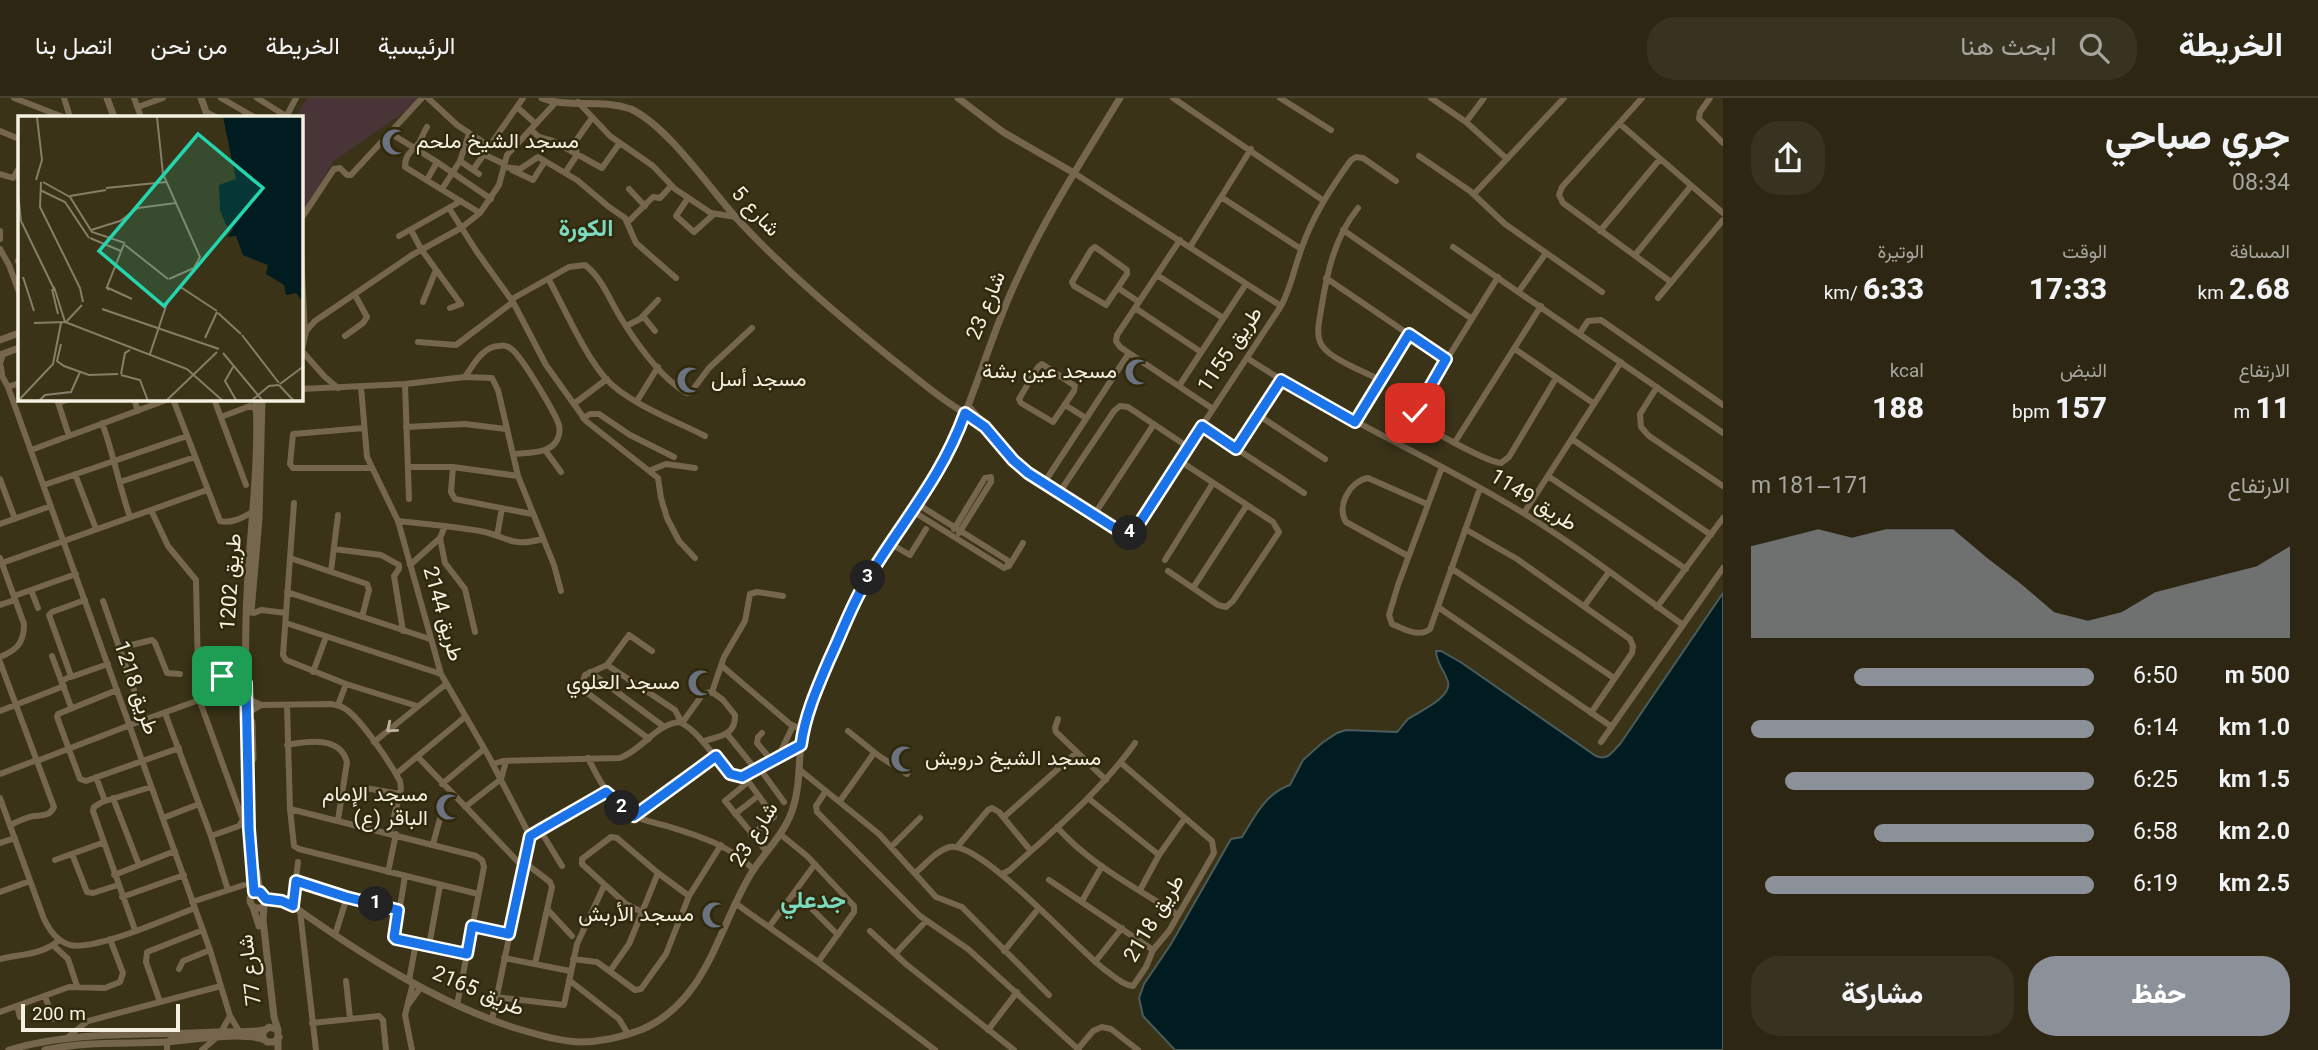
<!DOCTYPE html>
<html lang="ar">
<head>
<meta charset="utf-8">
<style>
  body { margin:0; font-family:Georgia,Vazirmatn,serif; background:#383220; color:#f1f3f6; direction:rtl; height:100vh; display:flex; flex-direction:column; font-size:26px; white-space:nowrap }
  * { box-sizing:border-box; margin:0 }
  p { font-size:23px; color:#a6a59f }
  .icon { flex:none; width:38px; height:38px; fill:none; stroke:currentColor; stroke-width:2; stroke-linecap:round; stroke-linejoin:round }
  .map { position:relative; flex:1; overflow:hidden; direction:ltr }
  .sheet { display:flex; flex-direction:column; background:#2c2612; width:595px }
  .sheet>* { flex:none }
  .scale { position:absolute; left:21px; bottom:18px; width:159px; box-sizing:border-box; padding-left:7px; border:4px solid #f5f1e1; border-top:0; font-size:19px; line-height:24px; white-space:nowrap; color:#f5f1e1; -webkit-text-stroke:5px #30290d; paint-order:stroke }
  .pin { position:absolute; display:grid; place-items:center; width:60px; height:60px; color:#fff; margin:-30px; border-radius:14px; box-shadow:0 4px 10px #0006 }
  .km { position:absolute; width:35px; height:35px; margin:-18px; border-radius:50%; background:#222; color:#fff; font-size:19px; line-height:35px; text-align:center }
  .round { display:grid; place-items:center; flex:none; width:74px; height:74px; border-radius:28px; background:#383220 }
  .summary { display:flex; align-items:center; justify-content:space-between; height:119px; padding:0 28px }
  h1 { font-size:38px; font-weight:800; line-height:52px }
  .figures { display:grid; grid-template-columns:repeat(3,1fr); gap:10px; height:119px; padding:7px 28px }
  .figures div { display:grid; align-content:center }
  .figures b { font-size:30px; font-weight:800 }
  .figures small { font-size:19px; font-weight:400 }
  .figures p { font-size:19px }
  .chart { height:196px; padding:14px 28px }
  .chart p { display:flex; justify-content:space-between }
  .chart svg { width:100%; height:126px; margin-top:7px; fill:#8c9099; opacity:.7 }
  .primary-button { display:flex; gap:14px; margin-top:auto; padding:14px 28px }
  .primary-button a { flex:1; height:80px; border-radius:28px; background:#8c9099; color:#fff; font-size:28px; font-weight:800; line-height:80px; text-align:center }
  .primary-button a+a { background:#383220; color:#f1f3f6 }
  ul { padding:0 28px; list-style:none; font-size:23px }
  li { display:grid; grid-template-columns:112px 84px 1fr; align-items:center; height:52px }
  li i { height:18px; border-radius:9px; background:#8c9099 }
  header { display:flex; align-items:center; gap:42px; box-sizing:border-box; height:98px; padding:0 35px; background:#2c2612; border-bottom:2px solid #484332 }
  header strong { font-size:33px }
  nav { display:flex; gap:38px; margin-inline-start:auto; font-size:24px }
  .search { width:490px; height:63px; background:#383220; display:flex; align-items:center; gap:18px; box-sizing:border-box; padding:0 24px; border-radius:28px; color:#a6a59f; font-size:26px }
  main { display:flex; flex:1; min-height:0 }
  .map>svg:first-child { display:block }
  .education { fill:#493537 }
  .water { fill:#001c21; stroke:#4a5c5b; stroke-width:2 }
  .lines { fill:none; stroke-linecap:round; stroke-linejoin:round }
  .minor { stroke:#76664e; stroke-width:6 }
  .tertiary { stroke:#76664e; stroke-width:7 }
  .oneway { stroke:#bcb29f }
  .route-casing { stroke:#fff; stroke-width:14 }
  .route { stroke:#1a73e8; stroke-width:9 }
  .labels { text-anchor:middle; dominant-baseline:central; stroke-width:5; stroke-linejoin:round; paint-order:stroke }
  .poi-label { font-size:21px; fill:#f5f1e1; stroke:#30290d; text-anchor:end }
  .street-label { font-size:21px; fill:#f5f1e1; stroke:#30290d }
  .quarter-label { font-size:24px; font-weight:bold; fill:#7bdabe; stroke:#30290d }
  .inset-road { fill:none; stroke:#857f68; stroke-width:2 }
  .view { fill:#25d5ae; fill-opacity:0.15; stroke:#25d5ae; stroke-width:3.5 }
  .inset-edge { fill:none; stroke:#f5f1e1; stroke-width:3.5 }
</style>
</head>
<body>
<header>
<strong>الخريطة</strong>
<div class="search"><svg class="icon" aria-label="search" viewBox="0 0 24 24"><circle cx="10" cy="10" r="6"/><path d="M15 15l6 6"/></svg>ابحث هنا</div>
<nav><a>الرئيسية</a><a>الخريطة</a><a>من نحن</a><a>اتصل بنا</a></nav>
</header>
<main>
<section class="sheet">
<div class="summary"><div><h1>جري صباحي</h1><p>08:34</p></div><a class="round"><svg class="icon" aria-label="share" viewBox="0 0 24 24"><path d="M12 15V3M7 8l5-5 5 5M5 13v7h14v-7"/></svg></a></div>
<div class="figures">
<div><p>المسافة</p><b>2.68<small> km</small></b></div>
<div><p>الوقت</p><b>17:33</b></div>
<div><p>الوتيرة</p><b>6:33<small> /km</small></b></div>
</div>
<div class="figures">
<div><p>الارتفاع</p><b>11<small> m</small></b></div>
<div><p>النبض</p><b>157<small> bpm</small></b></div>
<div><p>kcal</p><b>188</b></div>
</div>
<div class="chart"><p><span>الارتفاع</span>171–181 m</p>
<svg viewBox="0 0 160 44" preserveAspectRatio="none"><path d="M0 44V12L10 9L20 6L30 9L40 6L50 6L60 6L70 16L80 25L90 35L100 38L110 35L120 28L130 25L140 22L150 19L160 12V44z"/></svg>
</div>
<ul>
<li><b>500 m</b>6:50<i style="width:70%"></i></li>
<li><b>1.0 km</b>6:14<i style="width:100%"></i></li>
<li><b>1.5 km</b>6:25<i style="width:90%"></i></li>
<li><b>2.0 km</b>6:58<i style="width:64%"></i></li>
<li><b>2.5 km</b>6:19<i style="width:96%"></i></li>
</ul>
<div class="primary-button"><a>حفظ</a><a>مشاركة</a></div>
</section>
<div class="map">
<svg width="1723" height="952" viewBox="0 0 1723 952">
  <rect width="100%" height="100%" fill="#3a3318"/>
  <path class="education" d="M307,0H416L420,3L334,63L301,117V19H296Z"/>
  <path class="water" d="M1723,495V952H1175L1143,918L1139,900L1144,886L1171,846L1231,741L1242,739C1255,718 1266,695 1290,687L1303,662L1322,645L1337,635L1346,632L1397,634C1401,630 1404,625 1408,621C1418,614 1452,600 1448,584C1445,573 1436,565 1436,553H1441L1462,565L1596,658C1608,663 1612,654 1620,646Z"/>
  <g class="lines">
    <path class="minor" d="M14,0L63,19
      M64,0L70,19
      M134,0L141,19
      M221,0L254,19
      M257,0L286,18
      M428,0L457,27L489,48
      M1173,0L1324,103
      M1280,0L1331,32
      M1431,0L1466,24L1507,61
      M1642,0L1562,89L1559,97L1563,105L1671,184
      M1710,0L1700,14L1699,21L1723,45
      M578,4L610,38L653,68L675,91L711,115L736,119
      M138,9L163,0
      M517,9L536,26
      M206,14L216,19
      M286,19L296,0
      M1466,24L1484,0
      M1620,26L1723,115
      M427,29C424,33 422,40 419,45C412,53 405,56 405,69L480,115
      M531,32L539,39L553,43L602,70L619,46
      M0,33L19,41
      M390,35L437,64L491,101
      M483,56L504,66
      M1419,58L1470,93L1505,126L1602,194
      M460,63L479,76
      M504,69L520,71L538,59L577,82L609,109L625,120L636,145L676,180
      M473,72L523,0
      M512,72L533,82L545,63
      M565,75L577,57L575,44L592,20
      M1074,75L1281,208
      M0,76L13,80L19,70
      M427,82L437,64
      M442,91L460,63L469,36
      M629,91L645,108
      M1474,96L1564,0
      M1221,99L1301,151
      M688,100L676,118L694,134L714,116
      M449,110L477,154L513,204L546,267L586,323L658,380L661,400L667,420L679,443L695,460
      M1358,110C1334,140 1327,175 1321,212C1319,224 1315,239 1323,249C1333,262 1365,274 1380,282
      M301,121L334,71L340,70L347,77H351L422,0
      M628,124L653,99L660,100L671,88
      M411,132L421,151L461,206L450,210
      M1343,132L1472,221
      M0,133V141
      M1600,133L1660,61
      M399,138L461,103
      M1180,142L1117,237L1116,243L1120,249L1213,311
      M1095,149L1127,172V176L1106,207L1074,188L1072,184L1091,152Z
      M1190,149L1251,51
      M1453,149L1723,335
      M0,151L9,167L19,194
      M301,154L305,236
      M1635,157L1691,88
      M18,163H19
      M1157,177L1223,220
      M1498,179L1416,311L1415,319C1423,330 1488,364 1501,365L1509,359L1556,280
      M1326,180L1445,261
      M549,182C566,213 583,254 606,281C628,305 676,323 705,338
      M1118,190L1139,204
      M1519,193L1546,155
      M1658,200L1723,122
      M512,201L569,169L585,167C601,179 609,200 619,217C634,242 661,281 687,295L691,294L709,270L752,230
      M423,204L436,172
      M1135,210L1201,254
      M643,218L655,233
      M626,228L640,221L658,202
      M1580,235L1588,223L1601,222L1723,307
      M345,238L363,225L367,219L355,197
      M418,244L456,247L513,204
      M1515,251L1593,305
      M301,252L325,279L338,290
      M302,252L306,233L315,223L412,157L461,130L480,115L499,87L507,57L556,4
      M1247,260C1329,314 1418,353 1503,403C1566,439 1624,485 1683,527
      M1042,266L1075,288L1074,293L1053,324L1021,305L1019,301L1038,269Z
      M0,274L8,289L210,852L230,918
      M2,275L0,265L3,256
      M465,279C473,267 483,248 499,248C503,247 507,248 510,250C520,255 555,315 559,327C560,332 560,337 557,342C549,357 527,354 513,356
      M405,286L409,401
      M1179,288L1246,186
      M8,289L19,285
      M361,289L367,359L398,423L441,576L488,657L530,738
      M1657,289L1640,316L1641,329L1649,338L1723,388
      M301,291L405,286L465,279L492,280L498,292L518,378L554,467L561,493
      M57,301L69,338
      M134,301L138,313
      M173,301L220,423C232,426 244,419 254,413
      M214,301L246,387
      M637,303L658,269
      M58,305L70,301
      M575,305L607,281
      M968,307L1021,369L1119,435L1132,434L1281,208C1291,190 1294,171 1301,152C1312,119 1331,90 1351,62L1356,59L1363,60L1396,83
      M1065,307L1086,320
      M1258,317L1325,361
      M221,319L250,308L256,311
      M583,320L590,316H599L630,337L674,359
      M1355,324L1409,236
      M102,325C114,357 119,388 130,419
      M1202,328L1304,395
      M406,329L465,326L506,331
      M364,330L293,336L290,366L293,370H371
      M1572,341L1711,437
      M1455,344L1541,208
      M1236,351L1281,282
      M31,352L169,301
      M545,352L561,374
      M408,369H453L518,378
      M453,369L451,394L455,401L532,416
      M1442,369L1398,487L1389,517L1392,526C1404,531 1419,540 1430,531L1480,390
      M651,372L666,366L695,370
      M75,376L96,431
      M1548,378L1686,471
      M0,381L15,421
      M120,384L195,359
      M1044,385L1129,255
      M44,387L187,338
      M1059,395L1114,313L1120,308L1128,309L1188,349
      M294,405L283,557L286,562L346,586L417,608
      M151,412L168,448L196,482L198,573L201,576L222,578L225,592
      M914,414L1004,470L1009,468L1007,462L919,407
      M1524,415L1621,264
      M1094,417L1154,326
      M398,423C425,426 452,428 480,433C508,438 509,450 543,441
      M0,426L51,408
      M445,428L440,440L445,465L465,491L475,534
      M954,431L985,380L991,379V384L959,435
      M1465,431L1517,461L1630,541L1633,548L1632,555L1591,615
      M497,438L502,410
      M891,446L910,457L926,431
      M334,451L381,457L399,467V471L394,478L403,533
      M1408,458L1346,424C1336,408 1350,383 1368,380L1427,406
      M0,460L24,526C24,545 17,552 0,559
      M290,460L367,486L369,492L362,519
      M1165,462L1213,385
      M2,465L207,392
      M410,467L440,440
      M1009,468L1023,445
      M1451,470L1614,580
      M331,473L338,417
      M1168,473L1218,507L1226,509L1233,503L1279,434L1273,424L1180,363
      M1193,490L1247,407
      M31,492L38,510
      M287,494L430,541
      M14,498L76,476
      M103,503L134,592
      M0,507L15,502
      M1585,507L1609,474
      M1438,509L1612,629
      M1657,509L1723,420
      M254,515L261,512L286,515
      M286,525L441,576
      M119,550L152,542L155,545L167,575L180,576
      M652,553L629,537L607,567L675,612L682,625
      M52,558L71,609
      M0,564L54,709C50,718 43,717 34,718C26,719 17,724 10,727
      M607,567L585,577L582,586V591L649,641
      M722,568L790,626L803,632
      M313,574L326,539
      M590,574L663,628
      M71,579L108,566
      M62,583L71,578L49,517L52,514L85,502
      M117,592L58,616L57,619L80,681L86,683L179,650
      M712,594L724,559L745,523L750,496L757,494L783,498
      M199,601L243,722L239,728L211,738
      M251,602L261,607L331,606C337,607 342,608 347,612C363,624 390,665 400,683L401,691L390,734
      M287,607L290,711L294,748L299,751L478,796
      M338,607L346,586
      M0,613L64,588
      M251,613L261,607
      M165,615L211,738L228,792
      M1058,621L1055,630L1056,634L1106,682
      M682,625L703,596L712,594L723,602L735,617C736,637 720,638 704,643
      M848,633L879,658L907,676
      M762,635L758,639L757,645L772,663
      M727,636L757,673
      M374,644L446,586
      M1601,644L1723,470
      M287,647C309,643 340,638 347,664L338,722
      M780,658L801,647
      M418,659L523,769
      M588,660C597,678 606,696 622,709C634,721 651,724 667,728C699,738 730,747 754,772
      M37,663L130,627L246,585
      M493,666L503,663L620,660C642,652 655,627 679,624C704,634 721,678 742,679L778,659L793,628
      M760,671L784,704
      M800,672L879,736L936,799L962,809L1049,897
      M0,676L37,662
      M396,676L465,619
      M96,679L105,703
      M748,683L774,719L751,737
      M748,684L725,703L767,754
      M442,686L484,651
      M365,690L400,696
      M826,693L816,708L817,714L920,818L968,851L1079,952
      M0,700L44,821C50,833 57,843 70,847C96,853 168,820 195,810
      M113,700L139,767
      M1088,700L1159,757
      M840,703L874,655
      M465,709L501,681L505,667
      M290,711L476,758L482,762L484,769L457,907
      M735,716L758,698
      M634,718L716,658
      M1004,719L1076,655
      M163,720L199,706
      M1057,729C1089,766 1137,790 1178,817
      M540,732L562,768
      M780,736L807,758L854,808V814L818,864
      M530,738L606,694
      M0,745L15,740
      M433,746L441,717
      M892,748L920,720
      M957,749L988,712L992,710L999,714L1031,753
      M72,756L87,794L93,795L118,787
      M55,762L102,745
      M524,764L550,784L552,789L535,866
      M388,774L396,736
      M915,775C925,767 937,752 950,749C981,743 1076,850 1105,872C1114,878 1122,887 1133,888L1146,869L1153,852L1169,833L1214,755L1212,743L1121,665
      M1002,776L1010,772C1054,732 1100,694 1135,645
      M114,777L175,753
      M405,778L395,840L467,856
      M1049,782L1153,852
      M296,783L347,799L398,812
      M1140,792L1159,757L1185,720
      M0,794L30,783
      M795,794L838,837
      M122,799L184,777
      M1082,803L1102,768
      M192,804L244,787
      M735,805L818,864L935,952
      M293,808L298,764
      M548,812L572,838
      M300,813L316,952
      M642,814L626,806L582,766V761L611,739L617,740L658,775L689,798
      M472,828L509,836
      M769,829L815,766
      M135,832L93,713L94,709L102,704L151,689
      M870,833L907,867L1014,952
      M335,837L347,799
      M53,847L68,861L77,888
      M429,848L440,787
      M1004,853L1039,810
      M895,856L926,823
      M504,860L570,873
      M0,861C20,856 43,857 59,842
      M573,861L597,864L635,892L641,891L666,856L689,798L721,747
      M1095,864L1122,830
      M179,871L183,863L210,852
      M610,873L629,846L658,775
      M409,882L416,845
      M569,882L619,921L628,936
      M346,883L350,920
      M45,898L53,921
      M496,899L564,907L577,846L604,788
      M160,904L146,864L147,854L203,832
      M408,907L421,889
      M17,908L20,919
      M0,914L69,889L105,890L120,884L123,875L110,841
      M492,922L530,738
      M312,925L379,918L383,922L386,952
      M988,932L1017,894
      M221,934L230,918L239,933
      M68,939L88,923L221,888
      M1078,951L1093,933L1102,929L1111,931L1138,952
      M167,952V944L178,937
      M202,952L216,940
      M412,952L405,917L413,885"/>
    <path class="tertiary" d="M107,0L114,19
      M201,0L208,19
      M542,0C570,11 599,0 631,11C670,30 710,92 741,125C788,175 839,218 892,261C916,279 938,300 965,315
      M958,0L1003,34L1074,75
      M0,242L19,235
      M0,257L19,250
      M251,514L259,421L262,301
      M252,624L253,661
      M257,774L260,794
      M250 802a8 8 0 1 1 16 0a8 8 0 1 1-16 0Z
      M254,794C249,704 244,614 246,524C247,449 260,376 256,301
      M266,801L282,803L293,808C362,857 435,904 515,930C536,936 557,943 579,944C601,944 623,939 643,931C708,902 718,829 752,774C765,754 784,736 792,713C802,685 797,656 804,627C814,586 839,539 857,500C881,450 922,409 946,359C973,305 988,245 1013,190C1042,124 1082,62 1120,0
      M264,808L263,822L274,919L278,932
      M253,809L259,828
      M9,952C76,932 146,938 215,934C231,933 248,935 264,932
      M45,952C84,943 126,946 166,944C191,942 243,933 265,942
      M278,952V932L269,929L263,934V940L267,944H274L279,939"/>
  </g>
  <defs><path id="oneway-chevron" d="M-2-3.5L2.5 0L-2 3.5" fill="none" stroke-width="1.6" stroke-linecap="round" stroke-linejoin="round" transform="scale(1.75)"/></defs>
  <use class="oneway" href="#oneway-chevron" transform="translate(391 630) rotate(140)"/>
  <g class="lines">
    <g class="route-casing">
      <path id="route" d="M222,578L225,592L246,585L249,731L254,794H260L266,801L282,803L293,808L296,783L346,799L398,812L394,839L396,841L467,856L472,828L509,836L530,738L540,732L606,694L634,718L716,658L730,676L742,679L801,647C805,617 817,590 829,562C842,535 852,505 868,480C903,422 941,381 965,315L985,329L1013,362L1028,375L1124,436L1135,432L1202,328L1236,351L1281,282L1355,324L1409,236L1446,261L1415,315"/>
    </g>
    <use href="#route" class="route"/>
  </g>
  <defs>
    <g id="mosque-bare" transform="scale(2.1)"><path d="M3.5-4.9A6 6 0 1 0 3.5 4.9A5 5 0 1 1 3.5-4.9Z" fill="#6b7280" stroke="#30290d" stroke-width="2.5" paint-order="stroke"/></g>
  </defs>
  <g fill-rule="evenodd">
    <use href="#mosque-bare" x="395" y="44"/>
    <use href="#mosque-bare" x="1138" y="274"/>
    <use href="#mosque-bare" x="690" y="282"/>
    <use href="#mosque-bare" x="701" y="585"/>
    <use href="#mosque-bare" x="904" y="661"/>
    <use href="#mosque-bare" x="449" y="709"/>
    <use href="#mosque-bare" x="715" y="817"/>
  </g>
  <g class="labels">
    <g class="poi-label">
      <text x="416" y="44" text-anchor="start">مسجد الشيخ ملحم</text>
      <text x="1117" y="274">مسجد عين بشة</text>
      <text x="711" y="282" text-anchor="start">مسجد أسل</text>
      <text x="680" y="585">مسجد العلوي</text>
      <text x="925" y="661" text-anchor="start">مسجد الشيخ درويش</text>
      <text x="428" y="697">مسجد الإمام<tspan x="428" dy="24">الباقر (ع)</tspan></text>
      <text x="694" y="817">مسجد الأربش</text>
    </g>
    <g class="street-label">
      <text transform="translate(755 114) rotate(47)">شارع 5</text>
      <text transform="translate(987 208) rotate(-68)">شارع 23</text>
      <text transform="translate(1231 252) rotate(-56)">طريق 1155</text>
      <text transform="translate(1533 403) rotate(32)">طريق 1149</text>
      <text transform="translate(232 484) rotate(-86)">طريق 1202</text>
      <text transform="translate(442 516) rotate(74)">طريق 2144</text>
      <text transform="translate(135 590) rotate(71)">طريق 1218</text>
      <text transform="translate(755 737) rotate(-58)">شارع 23</text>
      <text transform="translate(1155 821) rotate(-59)">طريق 2118</text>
      <text transform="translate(251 872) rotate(-97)">شارع 77</text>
      <text transform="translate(478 894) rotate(23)">طريق 2165</text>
    </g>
    <g class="quarter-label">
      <text x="586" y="132">الكورة</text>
      <text x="813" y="804">جدعلي</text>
    </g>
  </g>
  <g transform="translate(18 18)">
    <rect width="285" height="285" fill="#3a3318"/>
    <path d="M205,1H285V186L278,177L268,179L266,169L248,158L250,149L225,139L218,120L209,121L215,113L208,109L202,94L201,69L218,63Z" fill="#001c21"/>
    <path class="inset-road" d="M139,1L145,58L182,141L176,152L151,163M18,64L24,44L19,1M23,66L22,91L62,172L65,186M25,66L52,81M88,72L148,66M22,74L47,86L71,122M0,76L3,105L37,175M52,80L88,74M52,81L74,116L107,127M73,114L102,105L120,92L158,87M72,122L103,135M107,129L150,163M5,161L16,195M161,170L199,195M36,171L47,206L169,253L205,285M89,171L106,128M34,173L40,198M91,174L88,171L114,183M84,193L201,233M200,197L223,218M16,207L48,206L64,189M224,219L261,267M187,222L199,196M43,228L39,245L46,250L71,259L100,258M205,237L245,285M132,238L149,187L161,171M215,251L207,265L218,284M103,258L107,237L112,234M103,259L122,264L130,285M262,268L286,250M261,269L276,285M0,285L35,248L43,207M21,285L27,279L53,276L62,256M148,285L199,236M233,285L251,270L261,269"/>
    <path class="view" d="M180,18L245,72L146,190L81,135Z"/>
    <rect width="285" height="285" class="inset-edge"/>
  </g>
</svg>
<div class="scale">200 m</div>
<div class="pin" style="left:222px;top:578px;background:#1e9e55"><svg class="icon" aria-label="arrive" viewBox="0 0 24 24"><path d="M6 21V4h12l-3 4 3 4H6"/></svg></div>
<div class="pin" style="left:1415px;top:315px;background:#d93025"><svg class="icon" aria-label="check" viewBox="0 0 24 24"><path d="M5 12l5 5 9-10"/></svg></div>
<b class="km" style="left:376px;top:806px">1</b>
<b class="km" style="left:622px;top:710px">2</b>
<b class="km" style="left:868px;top:480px">3</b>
<b class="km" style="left:1130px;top:435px">4</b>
</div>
</main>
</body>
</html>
